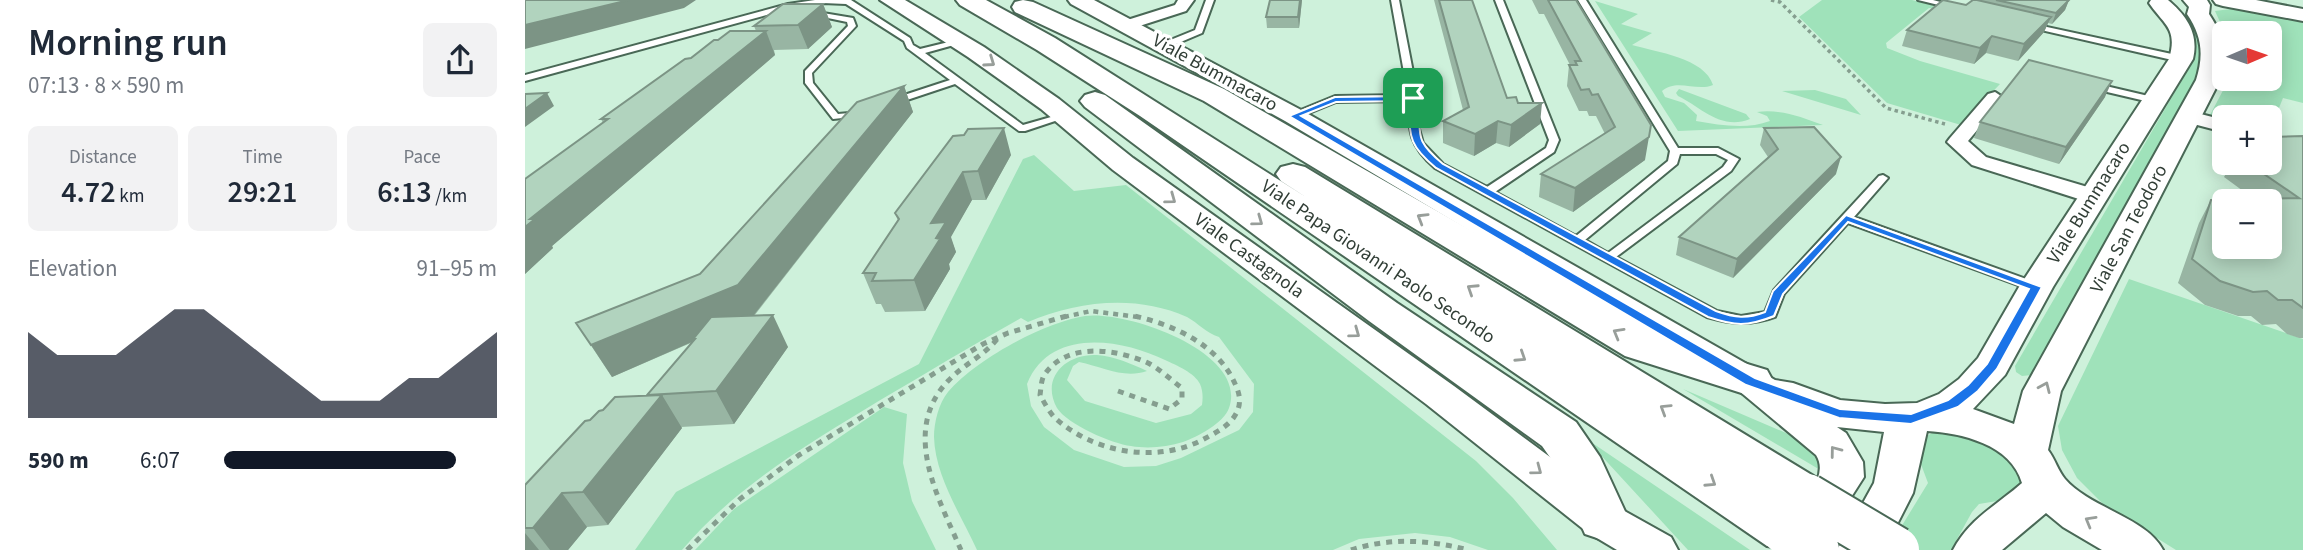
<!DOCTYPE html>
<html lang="en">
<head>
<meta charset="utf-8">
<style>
  body { margin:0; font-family:"Source Sans 3",sans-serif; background:#f2f2f3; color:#1f2937; height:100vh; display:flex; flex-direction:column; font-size:26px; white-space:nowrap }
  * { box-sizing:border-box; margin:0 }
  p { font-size:23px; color:#747a83 }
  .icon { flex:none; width:38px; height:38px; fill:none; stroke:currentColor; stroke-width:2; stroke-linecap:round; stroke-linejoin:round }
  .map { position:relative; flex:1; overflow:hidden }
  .drawer { display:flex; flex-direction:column; background:#fff; width:525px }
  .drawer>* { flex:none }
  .needle { width:46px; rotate:88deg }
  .controls { position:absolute; left:1687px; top:21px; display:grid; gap:14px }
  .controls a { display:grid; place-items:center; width:70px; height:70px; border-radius:10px; background:#fff; box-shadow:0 4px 18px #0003; font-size:35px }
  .pin { position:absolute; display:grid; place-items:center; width:60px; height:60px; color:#fff; margin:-30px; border-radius:14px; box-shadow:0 4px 10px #0006 }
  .round { display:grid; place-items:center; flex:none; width:74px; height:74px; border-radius:10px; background:#f2f2f3 }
  .summary { display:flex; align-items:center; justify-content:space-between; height:119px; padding:0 28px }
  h1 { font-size:38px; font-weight:600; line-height:52px }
  .metrics { display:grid; grid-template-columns:repeat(3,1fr); gap:10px; height:119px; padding:7px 28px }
  .metrics div { display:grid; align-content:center; border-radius:10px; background:#f2f2f3; text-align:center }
  .metrics b { font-size:30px; font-weight:600 }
  .metrics small { font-size:19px; font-weight:400 }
  .metrics p { font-size:19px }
  .chart { height:196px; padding:14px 28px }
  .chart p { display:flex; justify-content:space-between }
  .chart svg { width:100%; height:126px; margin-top:7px; fill:#111827; opacity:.7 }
  ul { padding:0 28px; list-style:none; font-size:23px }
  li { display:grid; grid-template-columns:112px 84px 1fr; align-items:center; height:52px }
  li i { height:18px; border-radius:9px; background:#111827 }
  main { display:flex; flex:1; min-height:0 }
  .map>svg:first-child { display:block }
  .green { fill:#9fe2ba }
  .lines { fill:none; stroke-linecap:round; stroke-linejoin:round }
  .service-casing { stroke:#496856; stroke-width:4 }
  .minor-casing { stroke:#496856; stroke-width:4 }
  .secondary-casing { stroke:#496856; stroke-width:4 }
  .primary-casing { stroke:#496856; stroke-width:4 }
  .path-far2 { stroke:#859e8f; stroke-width:3.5; stroke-dasharray:3.5 3.5; stroke-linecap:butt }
  .path-far1 { stroke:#859e8f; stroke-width:4.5; stroke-dasharray:5 5; stroke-linecap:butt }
  .path { stroke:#859e8f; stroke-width:5; stroke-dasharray:6 6; stroke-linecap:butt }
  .service { fill:#fff; fill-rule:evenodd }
  .minor { fill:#fff; fill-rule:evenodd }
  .secondary { fill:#fff; fill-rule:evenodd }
  .primary { fill:#fff; fill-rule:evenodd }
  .primary-bridge-casing { stroke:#496856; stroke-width:50; stroke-linecap:butt }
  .primary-bridge { stroke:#fff; stroke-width:46 }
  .wall { fill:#98b5a3 }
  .shaded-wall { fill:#7c9485 }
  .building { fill:#b1d3be; stroke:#7c9485; stroke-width:2; fill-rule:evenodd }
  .oneway { stroke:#989e9a }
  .route { fill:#1a73e8; stroke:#fff; stroke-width:2; fill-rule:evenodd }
  .labels { text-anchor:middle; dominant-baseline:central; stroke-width:7; stroke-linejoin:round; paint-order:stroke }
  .street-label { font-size:19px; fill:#313e36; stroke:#fff }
</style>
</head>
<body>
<main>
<section class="drawer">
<div class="summary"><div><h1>Morning run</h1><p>07:13 · 8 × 590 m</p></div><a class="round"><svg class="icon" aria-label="share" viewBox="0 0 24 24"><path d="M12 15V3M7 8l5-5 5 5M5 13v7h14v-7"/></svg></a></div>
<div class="metrics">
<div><p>Distance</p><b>4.72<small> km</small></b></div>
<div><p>Time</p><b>29:21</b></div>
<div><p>Pace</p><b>6:13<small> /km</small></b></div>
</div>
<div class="chart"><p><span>Elevation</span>91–95 m</p>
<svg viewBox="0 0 160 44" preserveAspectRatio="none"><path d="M0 44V14L10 22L20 22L30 22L40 14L50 6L60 6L70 14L80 22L90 30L100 38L110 38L120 38L130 30L140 30L150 22L160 14V44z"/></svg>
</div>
<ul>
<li><b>590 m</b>6:07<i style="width:85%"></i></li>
</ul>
</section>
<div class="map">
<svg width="1778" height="550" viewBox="0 0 1778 550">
  <rect width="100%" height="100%" fill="#cef1db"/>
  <path class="green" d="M1297,0H1387L1423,9L1420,11L1404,8L1361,43L1362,48L1395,61L1475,84L1436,125L1362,103L1274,17Z
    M1070,1L1113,14L1096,24L1127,33L1107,45C1131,52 1180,58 1188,85C1171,92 1152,78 1137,91L1140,97L1159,103L1172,115L1171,121C1195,125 1221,130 1245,121L1242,116L1232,112C1256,109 1276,117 1298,125L1153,131Z
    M1713,8L1778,18V103L1758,98L1745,130V117H1699V121L1684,117L1704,79H1745V33H1700L1690,11Z
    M1657,15H1664L1675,28L1679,63L1507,375L1497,376L1491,372L1490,366L1668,61L1670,40Z
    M1154,89L1221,114L1225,119C1196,131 1176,107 1153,96L1151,93Z
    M1290,90L1321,99L1336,115L1257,91Z
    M509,155L549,191L601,185L951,461L988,498L1032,550H963L925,537L890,533L834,539L808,550H452C436,515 410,476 409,437C409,422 414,403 423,392C451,359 518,323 560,316C601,310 724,352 704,408C699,423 672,437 658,442C642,447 623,449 606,446C587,444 542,424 532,408C515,377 542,353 572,355C589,356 607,364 622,371C599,379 578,367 554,362L548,366L542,380L560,401L631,423L666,414L677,405C678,398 678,391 675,384C670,373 651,365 640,360C596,339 525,327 502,384L506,406L519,427L549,450L599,467L631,466L656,458L714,430L728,412L729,384L694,337C681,333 673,323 662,317C611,294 552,301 503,322L496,318C449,344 403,372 357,399C286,442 211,486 157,550H110L151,492L394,364L498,159Z
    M1604,279L1778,339V550H1651L1579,505L1552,478L1537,450L1533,426Z
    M1158,389L1282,442L1298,454L1302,474Z
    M359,407L382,414L378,463L387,501L411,550H170L209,509Z
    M1414,429L1482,448L1498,485L1478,500L1454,504L1447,512L1426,550H1362L1403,483L1394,459L1395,440Z
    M1060,438L1225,550H1163Z"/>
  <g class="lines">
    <g class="service-casing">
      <path id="service" d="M290,0H326L385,38L388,45L395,49L436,39V43L400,53L498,125L540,113L545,116L500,131H494L430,84L370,104H364V100L425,80L382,48L379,41L321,4L298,3L267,8L0,81V75L263,4Z
        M681,0H689L677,33L644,47H638V43L670,30Z
        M866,0H874L893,98L894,129L898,143L918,164L962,187L1021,148L1024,140L970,0H978L1034,140L1029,152L970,192L1051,236L1143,161L1145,151L1053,0H1061L1153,148H1193L1214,159L1206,171L1091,257L1192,311L1216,316L1240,312L1249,290L1354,176L1358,175L1363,178L1329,217L1515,284L1517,287L1511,291L1507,290L1323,223L1259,294L1250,317C1226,326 1207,324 1182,317L910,168C885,146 884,133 883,101L811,102L772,118H766V114L810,96L883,95ZM1155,154H1191L1203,160L1198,167L1083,253L1060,240L1152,164Z
        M1393,0H1408L1434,7L1430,9Z
        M298,13L328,18L331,26L287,73L288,83L313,114L336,112V116L308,119L280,83V71L323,26L322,22L298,17Z
        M1503,23L1656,56L1660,59L1656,62L1503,27Z
        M1568,83L1632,98L1634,100L1629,103L1565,88L1563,86Z"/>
    </g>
    <g class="minor-casing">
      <path id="minor" d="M653,0H669L661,11L602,30L594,25L596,22L650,5Z
        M1470,92L1479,98L1443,141L1461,157L1576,191L1579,196L1576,201H1560L1447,165L1422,142L1425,138L1463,94Z
        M1664,111L1699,120V132L1657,121L1654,117L1657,113Z"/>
    </g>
    <g class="secondary-casing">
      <path id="secondary" d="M355,0H380L459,47L534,99L608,158L929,386L1094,508L1146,537L1153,550H1092L1062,532L901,404L588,170L516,109L443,57Z
        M543,0H569L778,111L1250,380L1268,383L1315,400L1360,404L1392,403L1414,394L1434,379L1453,358L1494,287L1644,59C1653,28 1639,25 1624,3L1626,0H1643C1662,16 1674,34 1668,59L1528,287L1480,375L1448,409L1489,424L1498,391L1671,80C1679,55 1677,36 1662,14L1664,7L1658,0H1682L1685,5L1684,14C1699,36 1702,54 1695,80L1536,391L1523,450C1530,459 1533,471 1540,479C1565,508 1622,518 1638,550H1577L1538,527L1521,513L1477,550H1428C1444,519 1472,505 1497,483C1486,444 1436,433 1402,431L1388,493L1359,550H1312L1349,483L1359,432L1312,427L1321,433L1338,462L1339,477L1300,538L1284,543L1268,538L1262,525C1273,503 1306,479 1291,455L1213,390L760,121L546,4Z
        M1688,0H1731L1778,9V21L1698,6L1691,4Z"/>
    </g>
    <g class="primary-casing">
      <path id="primary" d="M431,0H461L530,38L784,199L756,181L751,174L756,167L768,164L780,167L1300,483L1307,497L1300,511L1282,516L1275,514L1286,531L1278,546L1265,550L1242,546L615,116L512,50L435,5Z
        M498,0L508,2L699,89L1130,336L1242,370L1248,381L1242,392L1226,396L1100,356L679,101L490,12L487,7L490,2Z
        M570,92L580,95L872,303L1051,422L1075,457L1104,520L1096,534L1078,540L1060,534L1029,463L1017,446L844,321L560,107L555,101L560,95Z"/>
    </g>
    <path class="path-far2" d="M1246,0L1255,2L1361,108L1420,124"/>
    <path class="path-far1" d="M539,317L566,311L613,317"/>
    <path class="path" d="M593,391L644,409L657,399V388C646,380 634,368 621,362C590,349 542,342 520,374C516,379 516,389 515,395C519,402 524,412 530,418C569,453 632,464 679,439C690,433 702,427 709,417C716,407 716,397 711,386C694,344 647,324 605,315
      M162,550L215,499L274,455L458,344L483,333L545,315
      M436,550C413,497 375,430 424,380C439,364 459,356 473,338
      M826,550C866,537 904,540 944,550"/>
    <use href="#service" class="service"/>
    <use href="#minor" class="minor"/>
    <use href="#secondary" class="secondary"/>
    <use href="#primary" class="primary"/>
    <g class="primary-bridge-casing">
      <path id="primary-bridge" d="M1282,497L1371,550
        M1260,531L1291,550"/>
    </g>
    <use href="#primary-bridge" class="primary-bridge"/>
  </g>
  <path class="wall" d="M745,0H777L774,28H742L741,17Z
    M909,0H947L982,98L993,103L1015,124L984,147L971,143L949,156L918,143V121L938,110Z
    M1007,0H1051L1120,160L1048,212L1014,197L1016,174L1080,134L1071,116H1064L1062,111H1054L1042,86L1044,65H1045L1019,14H1014Z
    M1454,0H1544L1540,10L1527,24L1523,23L1519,32L1493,61L1461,53L1449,64L1377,46L1382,30Z
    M298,4L307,27L283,49L249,50L250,55L27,246L28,248L0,274V179L78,123L76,119L193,40L231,31L229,26Z
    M379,86L388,112L229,316L263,347L209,424L156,427L157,428L83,525L62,527L43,550H0V485L65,420L78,410L123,396L122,395L168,342L87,377L51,323L175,274Z
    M1580,97L1534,164L1449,138L1455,122Z
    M1239,128L1311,174L1208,278L1151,255L1154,237L1243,157L1235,145Z
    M439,135L486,155L461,200H447L425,237L431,252L424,264L425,269L400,311L360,312L356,304H351L338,273L373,221L370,213Z
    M1778,136V338H1774L1762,334L1751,324L1737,325L1726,316H1713L1680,305L1653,283L1674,223L1686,200L1729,199L1699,177L1707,163H1745Z"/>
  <path class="shaded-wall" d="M104,0H171L159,8L0,49V25Z
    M775,0H777L774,28L773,17Z
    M1544,0L1540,10L1527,24L1531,13Z
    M298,4L307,27L283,49L273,25Z
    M1526,17L1519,32L1493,61L1499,44Z
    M241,31L250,55L27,246L28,248L0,274V227L5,219Z
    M1467,36L1461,53L1449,64L1455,48Z
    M1587,81L1580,97L1534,164L1541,147Z
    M379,86L388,112L228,316L168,339L169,341L87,377L66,345L213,285Z
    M22,93L29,106L0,127V109Z
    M1017,103L1015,124L984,147L986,125Z
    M973,121L971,143L949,156L950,134Z
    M1126,125L1120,160L1048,212L1050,188Z
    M479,128L486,155L461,200L453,171Z
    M1316,157L1311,174L1208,278L1212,259Z
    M438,172L447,200L426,237L431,252L424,264L425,269L400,311L389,280L406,223Z
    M248,315L263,347L209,424L191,391Z
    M137,395L157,428L83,525L58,492Z
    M37,493L62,527L43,550H25L8,528Z
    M0,533L14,550H0Z"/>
  <path class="building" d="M0,0H104L0,25Z
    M745,0H775L773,17H741Z
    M914,0H947L982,98L991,97L993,103H1017L986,125L973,121L950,134L918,121L944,107Z
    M1023,0H1051L1126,125L1124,137L1050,188L1016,174L1090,127L1073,94L1067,95L1064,89L1056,90L1044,65H1052L1050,61H1056Z
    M1418,0L1441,5L1448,0H1452L1526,17L1499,44L1467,36L1455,48L1382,30Z
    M1471,0H1544L1531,13Z
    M258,4H298L273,25L229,26Z
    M205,31H241L5,219H10L0,227V179L83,119H76L160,59L166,58L189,40H193Z
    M1504,60L1587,81L1541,147L1455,122Z
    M379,86L213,285L66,345L51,323L175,274L332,102Z
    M22,93L0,109V94Z
    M1289,127L1316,157L1212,259L1154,237L1253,149L1239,128Z
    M479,128L453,171L438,172L406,223L421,222L411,238L415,239L389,280L347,281L351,273H338L374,219L370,213L428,136L439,135L443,129Z
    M1778,136V308L1767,300H1753L1742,291L1728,292L1695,281L1667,259L1686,200L1774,198L1723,163H1745V137ZM1699,201H1745V247H1699Z
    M248,315L191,391L122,395L170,339H168L186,317Z
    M137,395L58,492L37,493L8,528H0V485L60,421L65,420L74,411L78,410L90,397Z"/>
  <defs><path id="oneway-chevron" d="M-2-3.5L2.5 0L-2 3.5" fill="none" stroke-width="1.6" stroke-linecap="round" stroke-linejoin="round" transform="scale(1.75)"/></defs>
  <g class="oneway">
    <use href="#oneway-chevron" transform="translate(465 62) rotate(35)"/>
    <use href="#oneway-chevron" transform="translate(646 199) rotate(36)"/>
    <use href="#oneway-chevron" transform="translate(897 218) rotate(-149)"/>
    <use href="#oneway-chevron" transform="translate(733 221) rotate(36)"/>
    <use href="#oneway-chevron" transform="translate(947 289) rotate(-147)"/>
    <use href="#oneway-chevron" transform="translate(830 333) rotate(36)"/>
    <use href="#oneway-chevron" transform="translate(1093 333) rotate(-150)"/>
    <use href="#oneway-chevron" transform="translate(996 357) rotate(33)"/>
    <use href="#oneway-chevron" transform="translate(1520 387) rotate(-66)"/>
    <use href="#oneway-chevron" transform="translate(1140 409) rotate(-148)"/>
    <use href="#oneway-chevron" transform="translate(1310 451) rotate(-127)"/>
    <use href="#oneway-chevron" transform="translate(1012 470) rotate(37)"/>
    <use href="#oneway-chevron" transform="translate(1186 482) rotate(33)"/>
    <use href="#oneway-chevron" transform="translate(1565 521) rotate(-150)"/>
  </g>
  <path class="route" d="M892,96C900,132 883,135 918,164L1191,311C1210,318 1222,319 1240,312L1248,291L1321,215L1517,287L1472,369L1453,391L1433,407L1386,424L1314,418L1221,385L764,116L810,97ZM884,101C885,136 882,144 911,168L1183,317C1210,326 1222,327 1249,316L1258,294L1323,222L1504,289L1462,364L1443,385L1423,400L1386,414L1315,409L1230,378L776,116L811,102Z"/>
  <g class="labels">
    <g class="street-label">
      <text transform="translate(690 73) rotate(29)">Viale Bummacaro</text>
      <text transform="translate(1564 203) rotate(-58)">Viale Bummacaro</text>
      <text transform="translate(1604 229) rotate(-62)">Viale San Teodoro</text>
      <text transform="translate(724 256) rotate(36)">Viale Castagnola</text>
      <text transform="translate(853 262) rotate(34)">Viale Papa Giovanni Paolo Secondo</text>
    </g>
  </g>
</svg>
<div class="controls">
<a><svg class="needle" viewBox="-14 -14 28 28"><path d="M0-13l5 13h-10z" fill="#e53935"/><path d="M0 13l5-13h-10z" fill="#747a83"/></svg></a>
<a>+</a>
<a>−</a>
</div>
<div class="pin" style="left:888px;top:98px;background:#1e9e55"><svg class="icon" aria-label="arrive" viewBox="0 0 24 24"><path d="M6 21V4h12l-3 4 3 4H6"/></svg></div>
</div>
</main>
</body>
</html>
